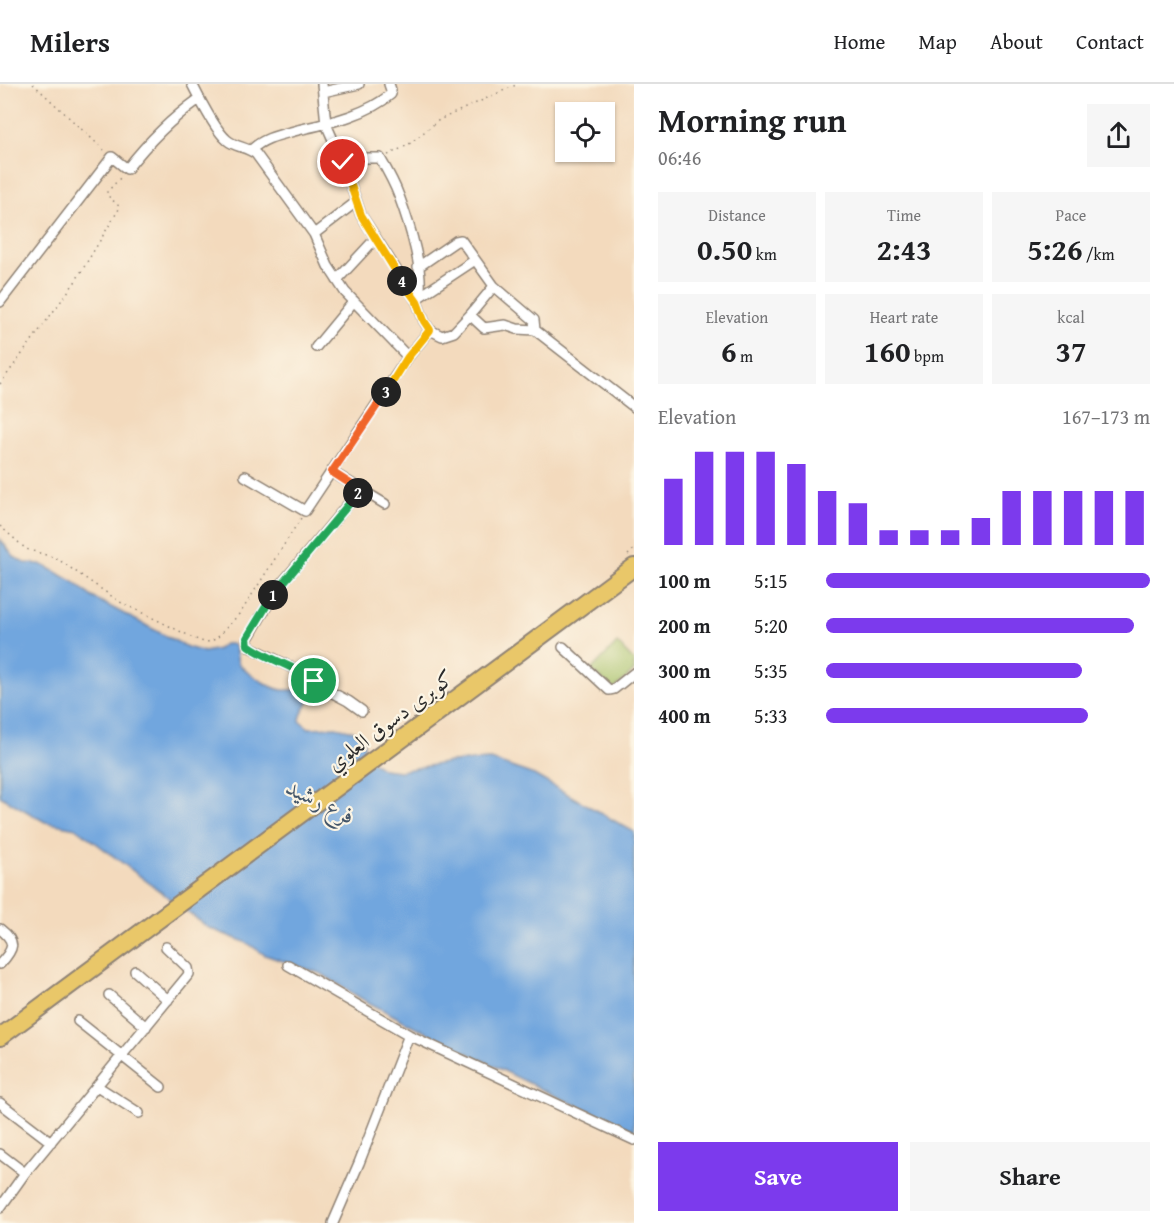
<!DOCTYPE html>
<html lang="en">
<head>
<meta charset="utf-8">
<style>
  body { margin:0; font-family:"Gentium Book Plus",Amiri,serif; background:#f6f6f6; color:#202124; height:100vh; display:flex; flex-direction:column; font-size:22px; white-space:nowrap }
  * { box-sizing:border-box; margin:0 }
  p { font-size:20px; color:#757577 }
  .icon { flex:none; width:33px; height:33px; fill:none; stroke:currentColor; stroke-width:2; stroke-linecap:round; stroke-linejoin:round }
  .map { position:relative; flex:1; overflow:hidden }
  .drawer { display:flex; flex-direction:column; background:#fff; width:540px }
  .drawer>* { flex:none }
  .buttons { position:absolute; left:555px; top:18px; display:grid; gap:12px }
  .buttons a { display:grid; place-items:center; width:60px; height:60px; border-radius:0px; background:#fff; box-shadow:0 2px 4px #0004; font-size:30px }
  .pin { position:absolute; display:grid; place-items:center; width:51px; height:51px; color:#fff; margin:-26px; border:3px solid #fff; border-radius:50%; box-shadow:0 2px 6px #0007 }
  .km { position:absolute; width:30px; height:30px; margin:-15px; border-radius:50%; background:#222; color:#fff; font-size:16px; line-height:30px; text-align:center }
  .round { display:grid; place-items:center; flex:none; width:63px; height:63px; border-radius:0px; background:#f6f6f6 }
  .headline { display:flex; align-items:center; justify-content:space-between; height:102px; padding:0 24px }
  h1 { font-size:33px; font-weight:800; line-height:45px }
  .figures { display:grid; grid-template-columns:repeat(3,1fr); gap:9px; height:102px; padding:6px 24px }
  .figures div { display:grid; align-content:center; border-radius:0px; background:#f6f6f6; text-align:center }
  .figures b { font-size:30px; font-weight:800 }
  .figures small { font-size:16px; font-weight:400 }
  .figures p { font-size:16px }
  .chart { height:168px; padding:12px 24px }
  .chart p { display:flex; justify-content:space-between }
  .chart svg { width:100%; height:108px; margin-top:6px; stroke:#7c3aed; stroke-width:6 }
  .action { display:flex; gap:12px; margin-top:auto; padding:12px 24px }
  .action a { flex:1; height:69px; border-radius:0px; background:#7c3aed; color:#fff; font-size:24px; font-weight:800; line-height:69px; text-align:center }
  .action a+a { background:#f6f6f6; color:#202124 }
  ul { padding:0 24px; list-style:none; font-size:20px }
  li { display:grid; grid-template-columns:96px 72px 1fr; align-items:center; height:45px }
  li i { height:15px; border-radius:8px; background:#7c3aed }
  header { display:flex; align-items:center; gap:36px; box-sizing:border-box; height:84px; padding:0 30px; background:#fff; border-bottom:2px solid #e0e0e0 }
  header strong { font-size:28px }
  nav { display:flex; gap:33px; margin-inline-start:auto; font-size:21px }
  main { display:flex; flex:1; min-height:0 }
  .map>svg:first-child { display:block }
  .green { fill:#a6c167; stroke:#687649; stroke-width:1.5 }
  .water { fill:#71a6de; stroke:#4e6884; stroke-width:1.5 }
  .lines { fill:none; stroke-linecap:round; stroke-linejoin:round }
  .street-casing { stroke:#8f8274; stroke-width:12 }
  .highway-casing { stroke:#8f8274; stroke-width:20 }
  .path { stroke:#8f8274; stroke-width:1.5; stroke-dasharray:1.5 4.5; stroke-linecap:butt }
  .street { stroke:#fff; stroke-width:9 }
  .highway { stroke:#e9c769; stroke-width:16 }
  .split-1-casing { stroke:#fff; stroke-width:12 }
  .split-2-casing { stroke:#fff; stroke-width:12 }
  .split-3-casing { stroke:#fff; stroke-width:12 }
  .split-4-casing { stroke:#fff; stroke-width:12 }
  .split-5-casing { stroke:#fff; stroke-width:12 }
  .split-1 { stroke:#22a559; stroke-width:8 }
  .split-2 { stroke:#22a559; stroke-width:8 }
  .split-3 { stroke:#f0652b; stroke-width:8 }
  .split-4 { stroke:#f5b400; stroke-width:8 }
  .split-5 { stroke:#f5b400; stroke-width:8 }
  .labels { text-anchor:middle; dominant-baseline:central; stroke-width:4.5; stroke-linejoin:round; paint-order:stroke }
  .street-label { font-size:22px; fill:#2b2b2b; stroke:#fcf5e5 }
  .water-label { font-size:24px; font-style:italic; fill:#44566a; stroke:#fcf5e5 }
</style>
</head>
<body>
<header>
<strong>Milers</strong>
<nav><a>Home</a><a>Map</a><a>About</a><a>Contact</a></nav>
</header>
<main>
<div class="map">
<svg width="634" height="1139" viewBox="0 0 634 1139">
  <rect width="100%" height="100%" fill="#fcf5e5"/>
  <filter id="ink" filterUnits="userSpaceOnUse"><feTurbulence type="fractalNoise" baseFrequency=".0167" numOctaves="2"/><feDisplacementMap in="SourceGraphic" scale="12" xChannelSelector="R" yChannelSelector="G"/><feConvolveMatrix kernelMatrix="1 2 1 2 8 2 1 2 1" color-interpolation-filters="sRGB"/></filter>
  <filter id="wash" filterUnits="userSpaceOnUse"><feTurbulence type="fractalNoise" baseFrequency=".008" numOctaves="4" result="noise"/><feDisplacementMap in="SourceGraphic" scale="24" xChannelSelector="R" yChannelSelector="G"/><feGaussianBlur stdDeviation="1.35" result="paint"/><feColorMatrix in="noise" values="0 0 0 0 0 0 0 0 0 0 0 0 0 0 0 0 0 1.4 0 .05"/><feComposite in="paint" operator="in"/></filter>
  <g filter="url(#wash)">
    <rect width="100%" height="100%" fill="#f3dabd"/>
    <path class="green" d="M617,559L634,577V587L614,605L591,586Z"/>
    <path class="water" d="M0,455L14,473L25,479L40,480L49,484L74,498L92,513L187,563L204,568L218,565L224,560H233C237,566 236,571 238,578C242,587 272,605 282,606C291,607 302,603 311,608C312,619 300,626 300,637L309,644L336,643L354,647L364,653V668L367,674L383,685L400,687L450,678L491,676L534,691L634,748V1046L551,1010L425,948L362,915L322,890L265,871L247,859L209,844L76,744L45,738L0,712Z"/>
  </g>
  <g filter="url(#ink)">
    <g class="lines">
      <g class="street-casing">
        <path id="street" d="M192,0C199,14 215,46 227,56C235,63 247,63 256,70L314,150L328,182L345,208L408,273L305,427L245,392
          M322,0L326,40L343,78L361,131L417,218L424,237L430,246L442,252L454,248L470,231L484,244L505,241L517,245L535,246L634,323
          M323,8L359,0
          M251,66C265,53 280,51 298,46C328,39 367,31 391,10V6L389,0
          M343,78L360,74H380C387,86 394,98 399,112C408,136 428,196 417,218
          M314,150L356,118
          M418,183L456,157L461,156L494,202L534,236L535,246
          M337,196L376,154
          M419,213L475,176
          M0,218L112,73L127,85C148,58 171,35 199,15
          M470,231L494,202
          M316,263L354,217
          M408,273L430,246
          M332,388L385,420
          M360,406L277,505L247,556L250,563L303,589L323,604L348,617L362,627
          M563,563L609,606L614,605L634,589
          M0,845C17,858 14,865 0,880
          M288,881L409,951L634,1056
          M135,887L168,916
          M109,911L146,943
          M78,937L161,1003
          M97,1002L139,1029
          M0,1019L51,1058
          M0,1070L25,1089
          M0,1124L25,1089L189,890L188,884L166,863
          M333,1139L359,1079L409,951"/>
      </g>
      <g class="highway-casing">
        <path id="highway" d="M0,953L634,483"/>
      </g>
      <path class="path" d="M33,0L104,66
        M388,71L408,61L439,36L518,0
        M0,300L75,198L119,125L120,123L107,111V108L121,93
        M0,442L26,465L56,474L120,518L200,557L207,558L216,555L241,528L301,434
        M628,471L634,465"/>
      <use href="#street" class="street"/>
      <use href="#highway" class="highway"/>
    </g>
  </g>
  <g class="lines" filter="url(#ink)">
    <g class="split-1-casing">
      <path id="split-1" d="M273,511L247,554L248,561C268,576 294,581 314,597"/>
    </g>
    <g class="split-2-casing">
      <path id="split-2" d="M273,511L358,409"/>
    </g>
    <g class="split-3-casing">
      <path id="split-3" d="M358,409L360,406L332,388L386,308"/>
    </g>
    <g class="split-4-casing">
      <path id="split-4" d="M386,308L408,273L430,246L424,237L417,218L402,197"/>
    </g>
    <g class="split-5-casing">
      <path id="split-5" d="M343,78L361,131L402,197"/>
    </g>
    <use href="#split-1" class="split-1"/>
    <use href="#split-2" class="split-2"/>
    <use href="#split-3" class="split-3"/>
    <use href="#split-4" class="split-4"/>
    <use href="#split-5" class="split-5"/>
  </g>
  <g class="labels">
    <g class="street-label">
      <text transform="translate(390 636) rotate(-37)">كوبرى دسوق العلوي</text>
    </g>
    <g class="water-label">
      <text transform="translate(321 717) rotate(26)">فرع رشيد</text>
    </g>
  </g>
</svg>
<div class="buttons">
<a><svg class="icon" aria-label="locate" viewBox="0 0 24 24"><circle cx="12" cy="12" r="6"/><path d="M12 2v4M12 18v4M2 12h4M18 12h4"/></svg></a>
</div>
<div class="pin" style="left:314px;top:597px;background:#1e9e55"><svg class="icon" aria-label="arrive" viewBox="0 0 24 24"><path d="M6 21V4h12l-3 4 3 4H6"/></svg></div>
<div class="pin" style="left:343px;top:78px;background:#d93025"><svg class="icon" aria-label="check" viewBox="0 0 24 24"><path d="M5 12l5 5 9-10"/></svg></div>
<b class="km" style="left:273px;top:511px">1</b>
<b class="km" style="left:358px;top:409px">2</b>
<b class="km" style="left:386px;top:308px">3</b>
<b class="km" style="left:402px;top:197px">4</b>
</div>
<section class="drawer">
<div class="headline"><div><h1>Morning run</h1><p>06:46</p></div><a class="round"><svg class="icon" aria-label="share" viewBox="0 0 24 24"><path d="M12 15V3M7 8l5-5 5 5M5 13v7h14v-7"/></svg></a></div>
<div class="figures">
<div><p>Distance</p><b>0.50<small> km</small></b></div>
<div><p>Time</p><b>2:43</b></div>
<div><p>Pace</p><b>5:26<small> /km</small></b></div>
</div>
<div class="figures">
<div><p>Elevation</p><b>6<small> m</small></b></div>
<div><p>Heart rate</p><b>160<small> bpm</small></b></div>
<div><p>kcal</p><b>37</b></div>
</div>
<div class="chart"><p><span>Elevation</span>167–173 m</p>
<svg viewBox="0 0 160 44" preserveAspectRatio="none"><path d="M5 44V17M15 44V6M25 44V6M35 44V6M45 44V11M55 44V22M65 44V27M75 44V38M85 44V38M95 44V38M105 44V33M115 44V22M125 44V22M135 44V22M145 44V22M155 44V22"/></svg>
</div>
<ul>
<li><b>100 m</b>5:15<i style="width:100%"></i></li>
<li><b>200 m</b>5:20<i style="width:95%"></i></li>
<li><b>300 m</b>5:35<i style="width:79%"></i></li>
<li><b>400 m</b>5:33<i style="width:81%"></i></li>
</ul>
<div class="action"><a>Save</a><a>Share</a></div>
</section>
</main>
</body>
</html>
